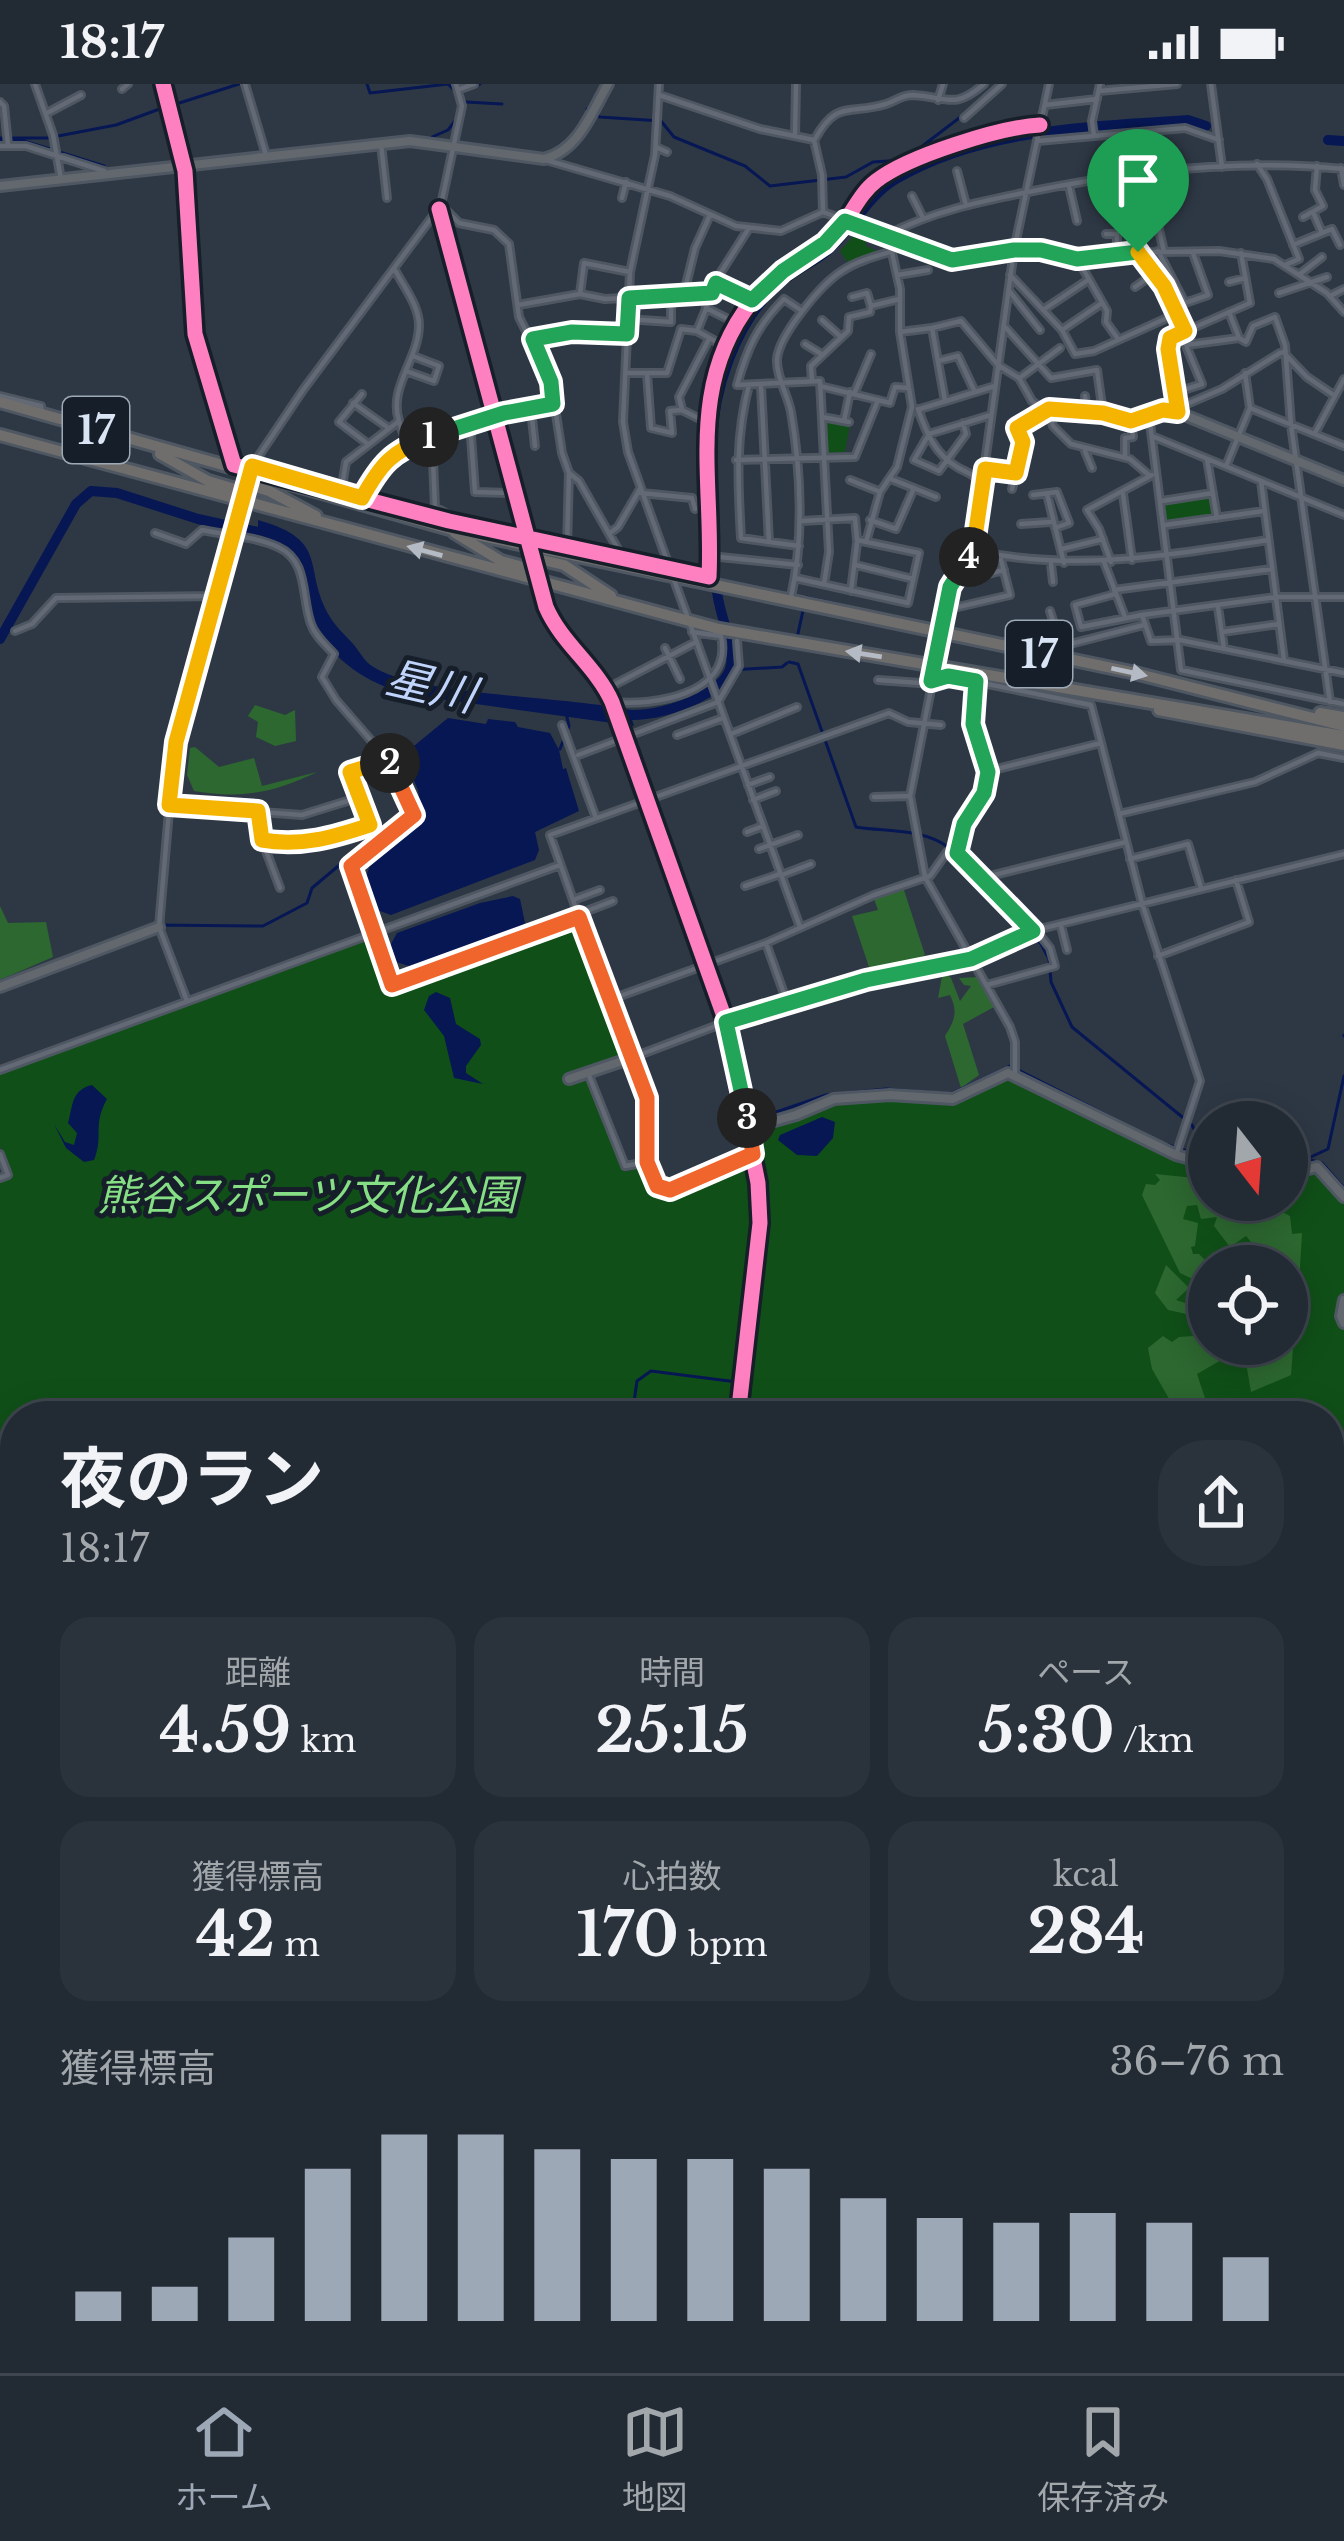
<!DOCTYPE html>
<html lang="ja">
<head>
<meta charset="utf-8">
<style>
  body { margin:0; font-family:"Libre Baskerville","Noto Sans JP",serif; background:#2a323c; color:#f1f3f6; height:100vh; display:flex; flex-direction:column; font-size:45px; white-space:nowrap }
  * { box-sizing:border-box; margin:0 }
  p { font-size:39px; color:#a2a7ac }
  .icon { flex:none; width:66px; height:66px; fill:none; stroke:currentColor; stroke-width:2; stroke-linecap:round; stroke-linejoin:round }
  .map { position:relative; flex:1; overflow:hidden }
  .panel { position:absolute; left:0px; top:1317px; width:1344px; height:972px; display:flex; flex-direction:column; background:#222a34; border-radius:48px 48px 0 0; box-shadow:0 6px 30px #0003,0 0 0 3px #3f464f }
  .panel>* { flex:none }
  .needle { width:78px; rotate:163deg }
  .fabs { position:absolute; left:1188px; top:1017px; display:grid; gap:24px }
  .fabs a { display:grid; place-items:center; width:120px; height:120px; border-radius:50%; background:#222a34; box-shadow:0 6px 30px #0003,0 0 0 3px #3f464f; font-size:60px }
  .pin { position:absolute; display:grid; place-items:center; width:102px; height:102px; color:#fff; margin:-123px -51px; border-radius:50% 50% 50% 0; rotate:-45deg; box-shadow:0 0 12px #0007 }
  .pin .icon { rotate:45deg }
  .km { position:absolute; width:60px; height:60px; margin:-30px; border-radius:50%; background:#222; color:#fff; font-size:33px; line-height:60px; text-align:center }
  .round { display:grid; place-items:center; flex:none; width:126px; height:126px; border-radius:48px; background:#2a323c }
  .head { display:flex; align-items:center; justify-content:space-between; height:204px; padding:0 60px }
  h1 { font-size:66px; font-weight:700; line-height:90px }
  .metrics { display:grid; grid-template-columns:repeat(3,1fr); gap:18px; height:204px; padding:12px 60px }
  .metrics div { display:grid; align-content:center; border-radius:30px; background:#2a323c; text-align:center }
  .metrics b { font-size:60px; font-weight:700 }
  .metrics small { font-size:33px; font-weight:400 }
  .metrics p { font-size:33px }
  .chart { height:336px; padding:24px 60px }
  .chart p { display:flex; justify-content:space-between }
  .chart svg { width:100%; height:216px; margin-top:12px; stroke:#9da8b7; stroke-width:6 }
  .status { display:flex; justify-content:space-between; align-items:center; height:84px; padding:0 60px; background:#222a34; direction:ltr }
  .status svg { height:33px; fill:currentColor }
  .dock { display:flex; justify-content:space-around; align-items:center; height:168px; border-top:3px solid #3f464f; background:#222a34; font-size:33px; color:#a2a7ac }
  .dock a { display:grid; justify-items:center; gap:6px }
  .dock .active { color:#9da8b7 }
  .map>svg:first-child { display:block }
  .green { fill:#105018; fill-rule:evenodd }
  .forest { fill:#2d6830 }
  .water { fill:#061754 }
  .lines { fill:none; stroke-linecap:round; stroke-linejoin:round }
  .stream { stroke:#061754; stroke-width:3 }
  .river { stroke:#061754; stroke-width:10 }
  .street-casing { stroke:#4e5762; stroke-width:10 }
  .secondary-casing { stroke:#4e5762; stroke-width:14 }
  .highway-casing { stroke:#4e5762; stroke-width:16 }
  .street { stroke:#636a75; stroke-width:4.5 }
  .secondary { stroke:#62686e; stroke-width:8 }
  .highway { stroke:#6f6e6d; stroke-width:10 }
  .cycleway-casing { stroke:#161e29; stroke-width:22 }
  .cycleway { stroke:#ff80c0; stroke-width:15 }
  .oneway { fill:#b4bbc5 }
  .split-1-casing { stroke:#fff; stroke-width:24 }
  .split-2-casing { stroke:#fff; stroke-width:24 }
  .split-3-casing { stroke:#fff; stroke-width:24 }
  .split-4-casing { stroke:#fff; stroke-width:24 }
  .split-5-casing { stroke:#fff; stroke-width:24 }
  .split-1 { stroke:#22a559; stroke-width:15 }
  .split-2 { stroke:#f5b400; stroke-width:15 }
  .split-3 { stroke:#f0652b; stroke-width:15 }
  .split-4 { stroke:#22a559; stroke-width:15 }
  .split-5 { stroke:#f5b400; stroke-width:15 }
  .labels { text-anchor:middle; dominant-baseline:central; stroke-width:10; stroke-linejoin:round; paint-order:stroke }
  .shield { fill:#161e29; stroke:#9ea9b8; stroke-width:3 }
  .shield-label { font-size:39px; font-weight:bold; fill:#d9e5f5 }
  .park-label { font-size:42px; font-style:italic; fill:#86df84; stroke:#161e29 }
  .water-label { font-size:45px; font-style:italic; fill:#c0d4fc; stroke:#161e29 }
</style>
</head>
<body>
<div class="status"><b>18:17</b><svg viewBox="0 0 49 12"><path d="M0 12V9h3v3zM5 12V6h3v6zM10 12V3h3v9zM15 12V0h3v12zM26 1h20v11H26zM47 4h2v5h-2z"/></svg></div>
<div class="map">
<svg width="1344" height="2289" viewBox="0 0 1344 2289">
  <rect width="100%" height="100%" fill="#2e3845"/>
  <path class="green" d="M858,147L864,149L866,162L877,167L848,179L840,167Z
    M825,335L850,340L845,368L827,369Z
    M1211,411L1214,432L1167,439L1164,417Z
    M578,836L626,972L583,989L625,1088L645,1082L651,1104L658,1109L714,1093L759,1068L754,1046L823,1021L894,1013L953,1017L1009,993L1167,1071L1209,1083V1116H1287V1095L1318,1087L1344,1118V1205L1337,1241L1344,1242V1362L1329,1366V1332H15V1507L0,1473V1097L11,1092L0,1062V988L370,852L389,904ZM1209,1182H1287V1260H1209Z
    M15,1536V1624L0,1612V1540Z"/>
  <path class="forest" d="M255,621L285,631L295,626L296,657L275,662L256,653L258,638L248,632Z
    M195,663L219,683L254,674L262,702L317,688C273,709 242,715 194,707L187,691L190,664Z
    M903,803L925,871L916,875L911,884L872,892L852,832L878,826L874,815Z
    M0,822L8,839L46,838L53,873L0,896Z
    M943,887L951,894L960,917L971,902L964,901L959,894L980,893L994,923L963,940L979,991L961,1004L945,952C955,936 958,928 950,911L938,914Z
    M1155,1090L1205,1095L1209,1118L1259,1116L1290,1132L1292,1150L1302,1149L1297,1234L1287,1235V1182H1272L1262,1171L1261,1164H1256L1246,1152L1230,1163L1214,1142L1217,1133L1201,1135L1197,1121L1187,1122L1183,1135L1198,1139L1195,1162L1191,1163L1193,1170H1199L1211,1182L1209,1197L1203,1191L1197,1197L1180,1189L1142,1111L1146,1100L1155,1101L1160,1096Z
    M1166,1181L1189,1204L1176,1216L1185,1219L1193,1202L1209,1212L1205,1234L1168,1226L1155,1209Z
    M1208,1251L1209,1260H1222L1218,1264L1223,1275L1197,1290L1209,1326L1179,1332L1152,1285L1148,1264L1163,1252L1172,1258L1179,1253Z
    M1227,1260L1293,1265L1291,1291L1251,1308L1245,1273L1242,1276L1225,1270Z"/>
  <path class="water" d="M258,436C332,457 301,484 330,533C336,543 346,552 354,561C359,567 365,578 372,582C415,612 569,612 629,626L634,642L404,610C368,598 333,578 315,541C294,495 327,474 258,452Z
    M448,634L486,640L488,635L515,638L518,643L550,649L559,666L563,685L566,684L579,727L535,748L539,766L535,776L391,831L377,826L366,794L370,780L423,738L418,706L403,671Z
    M513,812L520,815L525,839L516,845L412,883L396,878L390,862L397,849L480,819Z
    M436,908L450,914L456,940L480,955L481,961L466,982V989L483,1000L454,994L444,952L424,926L429,912Z
    M92,1001L107,1015C92,1042 104,1052 94,1076L84,1078L66,1064L54,1040L65,1058L74,1061L77,1049L68,1039C73,1022 71,1006 92,1001Z
    M822,1033L835,1038L833,1054L817,1072L797,1071L778,1056L780,1051Z"/>
  <g class="lines">
    <path class="stream" d="M367,0L370,9L448,0L455,7
      M1103,2L1104,0
      M464,7L480,0
      M466,18L502,20
      M173,21L239,0
      M587,25L600,33L661,37L674,53L745,82L770,102L846,93L873,78L904,76L971,25
      M58,52L116,41L165,23
      M432,53L448,46L458,33
      M0,54H48
      M0,57L21,56L104,82
      M806,513L885,531
      M797,554L804,522
      M789,578L798,580L856,743C886,748 922,744 948,763L1041,860L1049,875L1051,898L1072,943L1192,1041L1208,1072
      M729,586L782,583L787,579
      M560,665L569,642L566,629
      M0,897L155,841L263,842L307,819L312,804L422,712
      M1344,951V952
      M753,1058L756,1035L826,1011L886,1005L950,1010L1010,982L1162,1059L1209,1074
      M1310,1076L1322,1079L1344,1104
      M1287,1084L1328,1065L1344,992
      M632,1332L637,1297L651,1287L737,1298L753,1146L751,1079
      M1329,1485L1344,1482
      M0,1873L15,1866
      M1329,1922L1344,1916
      M450,2289L486,2274"/>
    <path class="river" d="M1328,56L1344,57
      M0,555L76,420L91,407L117,409L198,435L267,450
      M618,629C646,638 720,615 730,585C736,566 724,542 720,523C710,484 710,402 712,360C713,307 735,240 775,203C791,188 811,180 827,167C853,145 866,113 896,95C984,44 1090,43 1188,36L1206,42"/>
    <g class="street-casing">
      <path id="street" d="M35,0L53,51L61,95
        M163,0L185,87L195,250L234,381L449,437L709,493C714,396 685,303 751,217C775,186 815,174 837,148C851,132 859,111 876,97C909,71 998,45 1040,41
        M245,0L266,71
        M659,0L655,71L630,188L623,338L628,368L669,482
        M1211,0L1222,83
        M122,5L128,0
        M460,5L474,0
        M1099,7L1177,0
        M659,11L760,45L814,56L822,91L823,128
        M938,16L943,0
        M0,18L4,22L8,61
        M1045,21L1097,15
        M49,28L81,11
        M964,34L1002,0
        M1141,48L1142,89
        M795,52L796,0
        M1094,52L1092,37L1100,0
        M815,55C837,15 850,31 886,20C897,16 902,11 913,11C948,13 954,26 984,0
        M1037,57L1185,44L1219,56
        M381,60L387,114
        M0,62H26L104,87
        M656,63L667,68
        M546,76L670,112L736,142L781,147L823,128L953,176L1014,166L1041,167L1077,175L1108,169L1219,167L1274,175L1327,209L1344,228
        M1257,80L1267,95L1299,175L1285,181
        M1341,84L1344,101
        M957,87L966,121
        M1150,89C1151,117 1158,140 1164,168
        M1134,91L1135,115
        M1105,92V122L1118,123L1119,90
        M1069,102L1077,137
        M912,112L923,134
        M622,114L626,98
        M441,121L459,139L494,146L509,160L519,233L551,298L562,369L569,389L567,463
        M1313,128L1322,149
        M1303,133L1323,122L1315,106L1317,82
        M1141,142V168
        M891,149C932,128 978,118 1023,109C1128,87 1237,74 1344,85
        M1106,150H1117V168
        M1293,161L1332,145L1340,161
        M1158,167L1185,219L1208,211L1193,169
        M1138,169C1159,198 1184,223 1186,261L1239,254L1246,258L1253,242L1275,233L1285,261L1291,341L1330,618
        M1241,169L1250,219L1170,254L1168,265L1180,323L1177,328L1163,326L1149,331L1181,586L1344,620
        M1078,176L1107,227L1106,238L1118,255
        M1300,190L1322,173
        M898,191L928,186
        M1010,191L1062,246L1075,270L1094,267L1178,229
        M1229,198L1245,194
        M716,199L752,216
        M1135,203L1155,189
        M1010,208L1040,246
        M684,209L695,164L710,131
        M1279,209L1327,193
        M580,210L584,179L630,188
        M1330,212L1344,205
        M852,213L867,209L871,222
        M518,221L580,210L605,215L713,209
        M706,224L738,240
        M1043,226L1088,196
        M802,227L784,215C757,242 747,265 737,301L820,297L829,468L824,500
        M1229,228L1239,254
        M627,235L671,238V210
        M822,236L840,252
        M1006,244L1051,294L1097,286L1103,329
        M1062,246L1102,219
        M900,248L932,244
        M533,255L572,248L627,250
        M805,260L823,271
        M726,263L697,247L721,188L749,144
        M1283,268L1307,293L1335,312
        M938,277L958,272L975,308
        M406,287L434,297L439,282L413,272
        M626,289H667L681,245L697,247
        M1245,289L1250,324
        M647,290L651,344L672,349L670,327L682,326L706,338
        M1021,293L1060,264
        M812,297L811,282L848,247L849,233L870,228L871,222L900,215
        M749,301C735,353 738,400 741,454L799,462
        M761,302L769,458
        M820,302L890,319L895,303L908,304
        M1177,308L1202,300L1187,264
        M362,310L339,338L368,360
        M854,310L871,270
        M0,312L41,322L42,330
        M1085,312L1087,328
        M945,317L932,244L961,237L998,281L1019,294L1032,317L1049,330L1053,342L1071,360L1130,375L1150,392
        M353,319L387,343
        M1180,323L1222,305L1280,269
        M918,325C926,348 935,370 957,383C967,389 973,389 981,400
        M920,325L995,302
        M531,326L535,362
        M682,326L679,313L709,255
        M822,333L849,338
        M399,337L406,359
        M844,337L850,308
        M470,339L475,408L514,409
        M963,339L966,350L939,387L914,376L929,350L991,331
        M1315,349L1344,295
        M432,352L435,423L449,431V437
        M1152,352L1344,431
        M1085,367L1092,384
        M1125,373V354L1133,353L1131,337
        M1207,375L1217,434
        M736,376L855,373L878,316
        M252,382L303,306L441,121L462,22L456,0
        M1226,382L1250,324L1344,362
        M988,385L1016,390L1023,358L1017,344L1049,325L1103,329L1131,337L1149,331
        M569,389L579,397L623,474
        M891,395L936,413
        M850,396L878,407
        M1261,397L1284,576
        M1012,405L1016,390
        M341,408L346,378L399,337C388,303 419,275 419,241C419,222 404,203 395,186
        M641,409L692,414L695,425
        M1047,410L1064,479
        M1123,410L1132,476
        M1033,411L1057,408L1069,439L1055,444
        M363,413C368,402 373,388 382,379C418,341 504,332 553,320
        M1162,417L1213,409
        M870,436L896,445L914,404
        M1021,440L1051,438
        M1165,441L1264,427
        M155,449L186,460L202,446C226,451 254,452 278,463C309,477 301,513 311,540C315,552 326,561 334,570L322,593L336,616L388,676L414,731L351,782L373,849
        M610,449L618,443L640,405
        M866,458L880,408L897,383L912,323L900,248V205L888,151
        M1062,465L1103,455
        M976,467C1078,488 1167,471 1268,456
        M710,472L798,481
        M1104,478L1125,533
        M1111,478L1099,445L1087,426L1152,391
        M1051,480L1053,498
        M856,481L913,495
        M673,493L800,843
        M795,494L908,519L919,469L857,456L855,434L801,437
        M952,499L1004,486
        M1114,506L1272,485
        M851,507L857,459
        M1115,510L1075,521L1081,543L1142,531L1151,557L1180,556L1344,589
        M791,513C804,455 801,387 791,328C788,311 776,293 777,275C779,251 821,200 842,187C857,177 876,172 893,167
        M1218,523L1224,565
        M945,526L1010,511L1000,472
        M1050,527L1061,563
        M1142,531L1276,513H1344
        M15,547L32,540L56,514L217,512
        M1222,548L1279,540
        M665,564L680,595
        M1047,566L1144,541
        M878,596L920,599L948,592L1091,621L1101,659
        M606,605L696,558
        M612,618C653,622 734,611 721,552L692,548
        M562,641L596,734
        M731,650L797,623
        M677,651L723,634
        M578,671L718,618L739,582L737,557
        M989,687L1101,659L1142,819L1200,997L1176,1071
        M748,701L770,693
        M874,713L910,712
        M753,716L776,707
        M169,721L302,731L360,713L350,688L388,676
        M258,727L260,751L280,804
        M1119,730L1255,698L1318,669L1344,674
        M747,748L763,742
        M262,756C301,763 334,753 370,741L360,713
        M759,765L798,751
        M957,769L968,730L984,709L989,687L973,640L976,598
        M1130,775L1188,760L1201,804
        M782,791L811,780
        M986,793L1126,758
        M745,802L780,790
        M573,816L600,806
        M579,830L613,817
        M579,833L550,751L889,629L908,638L941,641
        M1061,842L1067,866
        M767,862L787,918
        M1158,872L1249,838L1236,796
        M392,901L579,833L647,1014V1072L657,1103L664,1107L714,1090L753,1070
        M987,901L1055,882L1050,864L1036,846
        M609,916L766,859L874,811L930,792L947,768L957,769L1032,846
        M187,917L159,843L174,669L240,415
        M631,974L726,938L866,895L971,875L1036,846L1344,770
        M0,986L560,781
        M588,989L625,1082L648,1078
        M1015,990V958L1010,943L925,793L910,712L951,503L973,467L1014,166L1049,0
        M0,1070L8,1091L0,1094
        M1329,1483L1344,1479
        M1329,1814L1344,1850
        M1329,1929L1344,1923
        M2,1992L15,1979
        M0,2018L15,1996
        M0,2077L15,2071
        M0,2125L15,2162
        M1329,2145L1344,2138
        M921,2274L932,2289
        M1033,2274L1035,2277L1041,2274
        M1126,2274L1134,2289
        M1315,2274L1321,2289"/>
    </g>
    <g class="secondary-casing">
      <path id="secondary" d="M0,102L410,57L544,75C579,66 591,29 608,0
        M439,125L546,523C562,560 596,582 612,618L726,938L758,1099L760,1139L738,1332
        M1177,328L1344,396
        M373,849L392,901
        M0,903L159,843
        M569,995L631,974
        M749,1044L796,1031L834,1015L890,1011L953,1015L1008,989L1176,1071L1209,1080
        M1287,1090L1317,1083L1344,1113
        M1344,1216L1341,1232L1344,1239
        M1329,1369L1344,1364
        M1329,1454L1344,1456
        M0,1489L11,1520L0,1532
        M1329,1625L1344,1619
        M0,1628L15,1665
        M267,2274L274,2289"/>
    </g>
    <g class="highway-casing">
      <path id="highway" d="M0,318L453,446L1131,588L1344,642
        M0,351L719,545L1344,652
        M160,370L208,397L242,407
        M245,400L269,407L316,432
        M455,449L501,477L534,486
        M530,473L564,481L611,512
        M1159,626L1344,661
        M1320,629L1344,633"/>
    </g>
    <use href="#street" class="street"/>
    <use href="#secondary" class="secondary"/>
    <use href="#highway" class="highway"/>
    <g class="cycleway-casing">
      <path id="cycleway" d="M163,0L185,87L195,250L234,381L449,437L709,493C714,397 685,302 752,217C776,186 815,174 837,148C851,132 859,110 876,97C908,72 1001,43 1040,41
        M439,125L546,523C562,560 596,582 612,618L726,938L758,1099L760,1139L738,1332"/>
    </g>
    <use href="#cycleway" class="cycleway"/>
  </g>
  <defs><path id="oneway-solid" d="M-6-.8H1V-3.2L6.5 0L1 3.2V.8H-6Z" transform="scale(3)"/></defs>
  <g class="oneway">
    <use href="#oneway-solid" transform="translate(425 467) rotate(-165)"/>
    <use href="#oneway-solid" transform="translate(864 570) rotate(-171)"/>
    <use href="#oneway-solid" transform="translate(1129 588) rotate(12)"/>
  </g>
  <g class="lines">
    <g class="split-1-casing">
      <path id="split-1" d="M429,353L504,329L553,320L551,298L533,255L572,248L627,250L629,214L712,209L716,199L752,216L783,187L825,159L845,137L952,176L1014,166H1041L1077,175L1138,168"/>
    </g>
    <g class="split-2-casing">
      <path id="split-2" d="M390,679L388,676L350,688L370,741C334,753 301,763 262,756L258,727L169,721L176,658L252,382L362,414C381,380 391,368 429,353"/>
    </g>
    <g class="split-3-casing">
      <path id="split-3" d="M390,679L414,731L351,782L392,901L579,833L647,1014V1078L657,1102L670,1106L753,1070L747,1034"/>
    </g>
    <g class="split-4-casing">
      <path id="split-4" d="M747,1034L726,938L866,896L971,875L1033,847L957,769L964,740L984,709L988,688L973,640L976,597L948,592L931,597L950,503L969,473"/>
    </g>
    <g class="split-5-casing">
      <path id="split-5" d="M969,473L973,467L985,385L1016,389L1023,358L1017,344L1049,325L1103,329L1131,337L1163,326L1178,328L1168,265L1170,254L1185,247L1164,202L1138,168"/>
    </g>
    <use href="#split-1" class="split-1"/>
    <use href="#split-2" class="split-2"/>
    <use href="#split-3" class="split-3"/>
    <use href="#split-4" class="split-4"/>
    <use href="#split-5" class="split-5"/>
  </g>
  <g class="labels">
    <g class="shield">
      <rect x="63" y="313" width="66" height="66" rx="9"/>
      <rect x="1006" y="537" width="66" height="66" rx="9"/>
    </g>
    <g class="shield-label">
      <text x="96" y="346">17</text>
      <text x="1039" y="570">17</text>
    </g>
    <g class="park-label">
      <text x="307" y="1111">熊谷スポーツ文化公園</text>
    </g>
    <g class="water-label">
      <text transform="translate(431 602) rotate(13)">星川</text>
    </g>
  </g>
</svg>
<div class="fabs">
<a><svg class="needle" viewBox="-14 -14 28 28"><path d="M0-13l5 13h-10z" fill="#e53935"/><path d="M0 13l5-13h-10z" fill="#a2a7ac"/></svg></a>
<a><svg class="icon" aria-label="locate" viewBox="0 0 24 24"><circle cx="12" cy="12" r="6"/><path d="M12 2v4M12 18v4M2 12h4M18 12h4"/></svg></a>
</div>
<div class="pin" style="left:1138px;top:168px;background:#1e9e55"><svg class="icon" aria-label="arrive" viewBox="0 0 24 24"><path d="M6 21V4h12l-3 4 3 4H6"/></svg></div>
<b class="km" style="left:429px;top:353px">1</b>
<b class="km" style="left:390px;top:679px">2</b>
<b class="km" style="left:747px;top:1034px">3</b>
<b class="km" style="left:969px;top:473px">4</b>
<section class="panel">
<div class="head"><div><h1>夜のラン</h1><p>18:17</p></div><a class="round"><svg class="icon" aria-label="share" viewBox="0 0 24 24"><path d="M12 15V3M7 8l5-5 5 5M5 13v7h14v-7"/></svg></a></div>
<div class="metrics">
<div><p>距離</p><b>4.59<small> km</small></b></div>
<div><p>時間</p><b>25:15</b></div>
<div><p>ペース</p><b>5:30<small> /km</small></b></div>
</div>
<div class="metrics">
<div><p>獲得標高</p><b>42<small> m</small></b></div>
<div><p>心拍数</p><b>170<small> bpm</small></b></div>
<div><p>kcal</p><b>284</b></div>
</div>
<div class="chart"><p><span>獲得標高</span>36–76 m</p>
<svg viewBox="0 0 160 44" preserveAspectRatio="none"><path d="M5 44V38M15 44V37M25 44V27M35 44V13M45 44V6M55 44V6M65 44V9M75 44V11M85 44V11M95 44V13M105 44V19M115 44V23M125 44V24M135 44V22M145 44V24M155 44V31"/></svg>
</div>
</section>
</div>
<nav class="dock">
<a class="active"><svg class="icon" aria-label="home" viewBox="0 0 24 24"><path d="M3 11l9-7 9 7M6 9v11h12V9"/></svg>ホーム</a>
<a><svg class="icon" aria-label="map" viewBox="0 0 24 24"><path d="M3 6l6-2 6 2 6-2v14l-6 2-6-2-6 2zM9 4v14M15 6v14"/></svg>地図</a>
<a><svg class="icon" aria-label="saved" viewBox="0 0 24 24"><path d="M7 4h10v16l-5-4-5 4z"/></svg>保存済み</a>
</nav>
</body>
</html>
